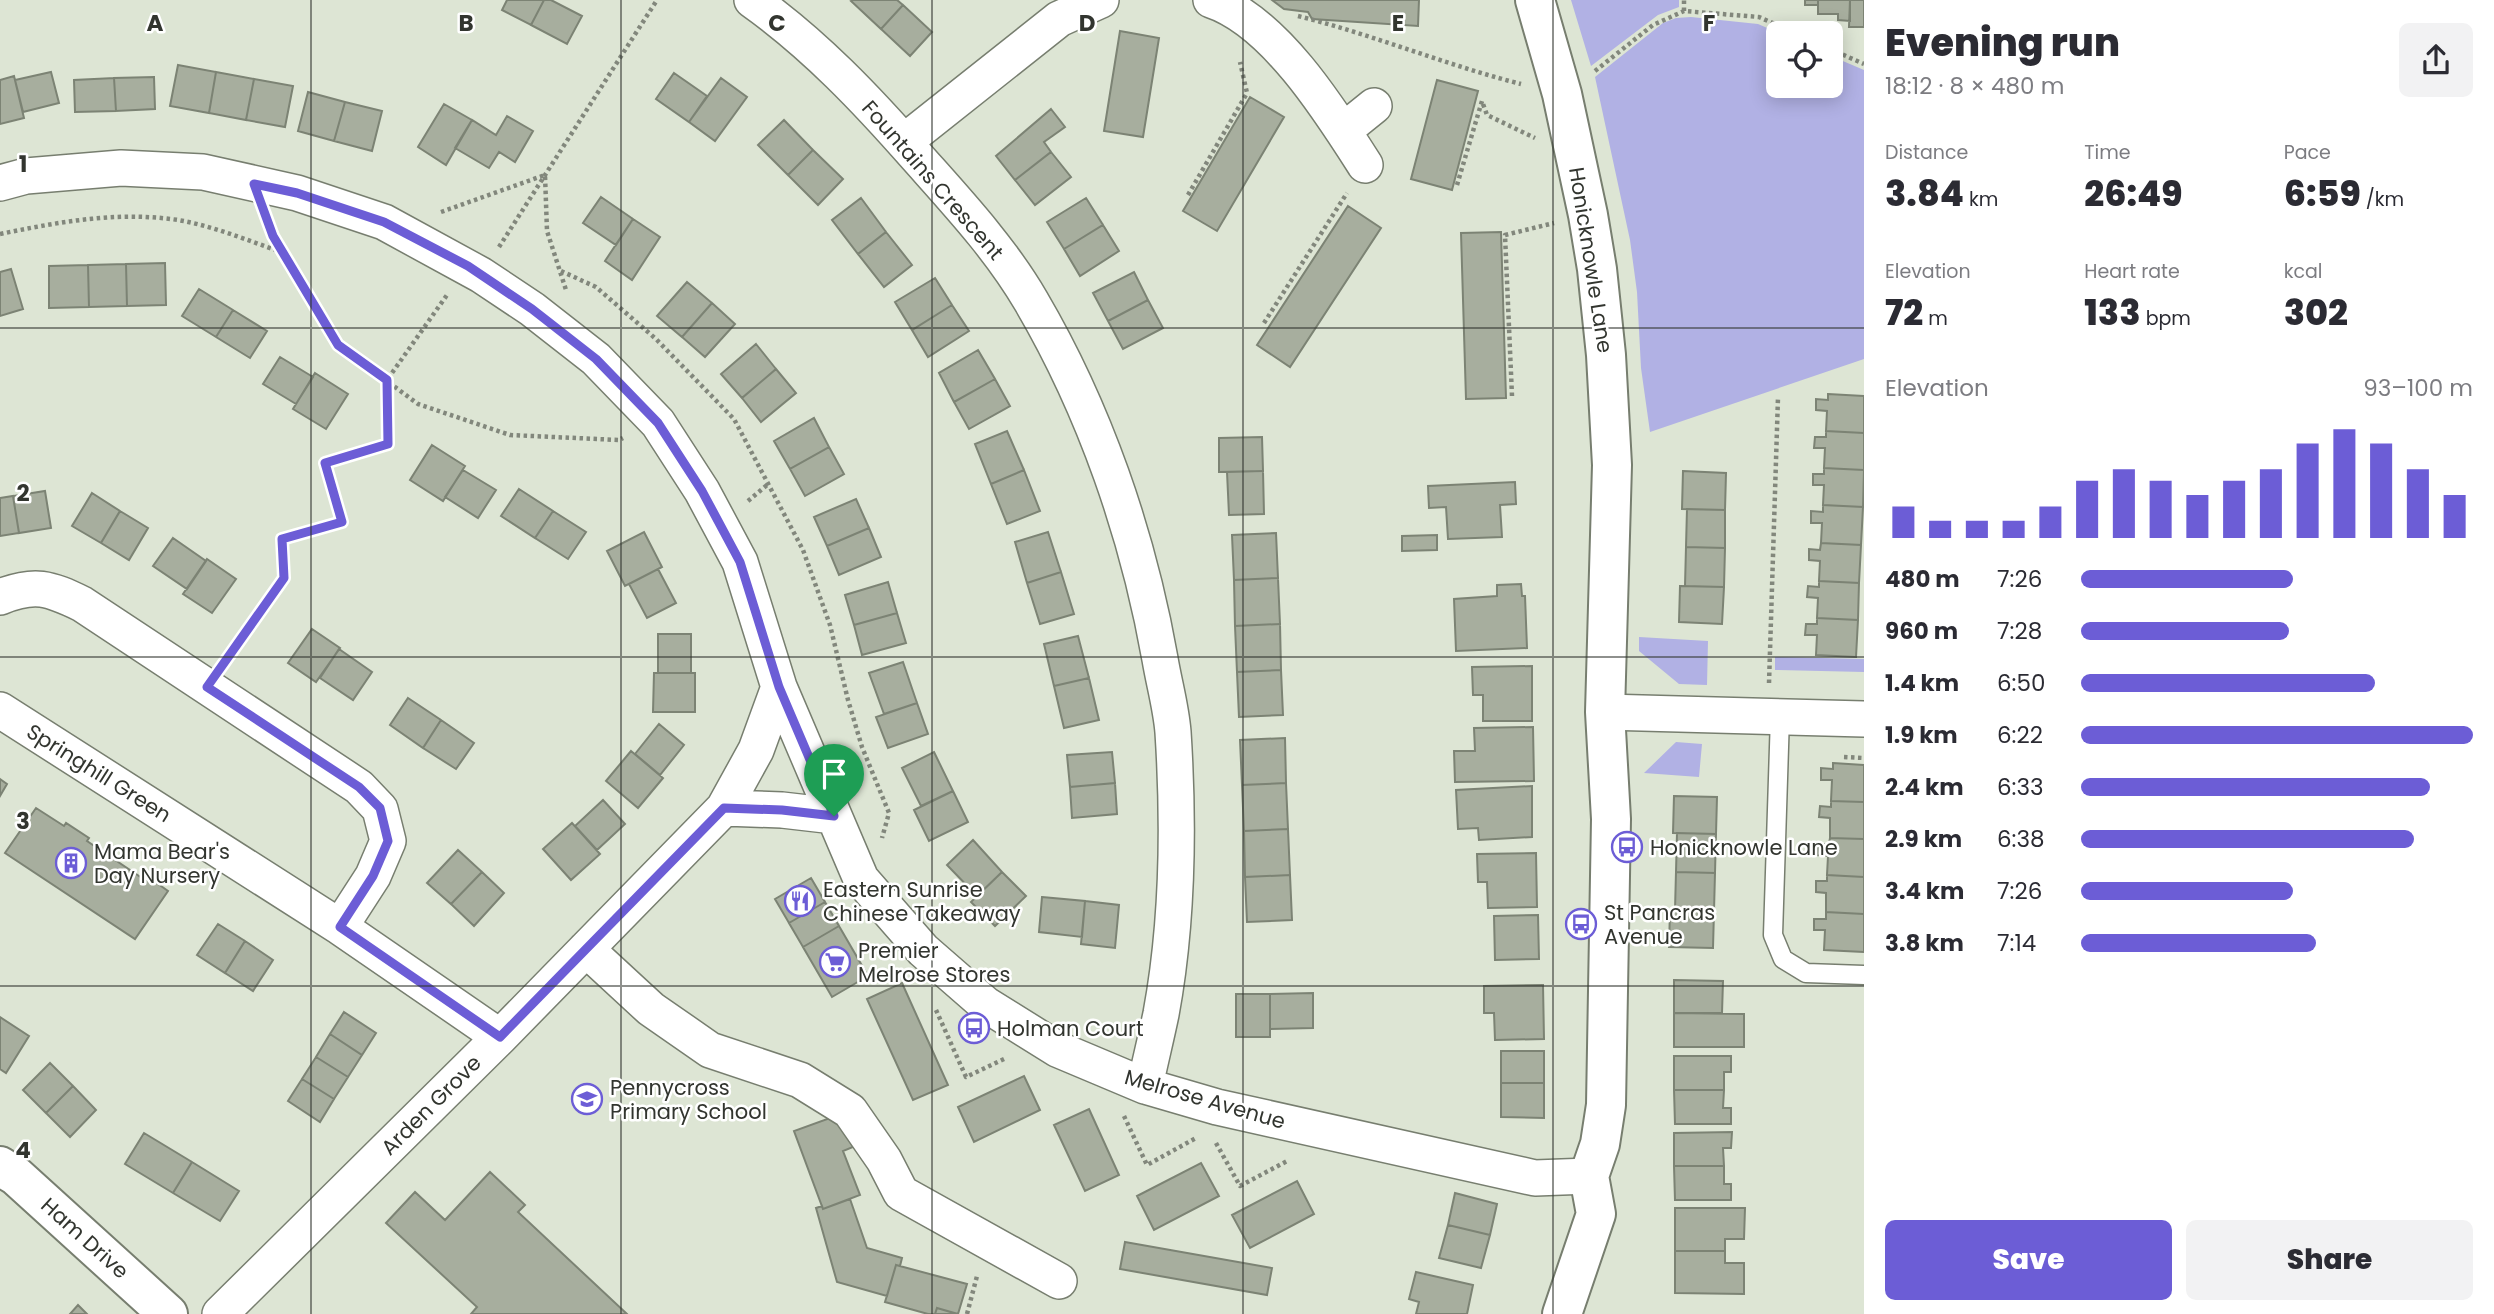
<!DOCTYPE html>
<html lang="en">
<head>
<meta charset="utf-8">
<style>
  body { margin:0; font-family:Poppins,sans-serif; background:#f2f2f3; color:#2b2b33; height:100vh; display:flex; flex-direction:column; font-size:26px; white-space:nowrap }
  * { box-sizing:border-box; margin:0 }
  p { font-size:23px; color:#7c7c81 }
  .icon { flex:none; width:38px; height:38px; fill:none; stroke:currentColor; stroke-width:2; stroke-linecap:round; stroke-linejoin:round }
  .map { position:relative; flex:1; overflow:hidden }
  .details { display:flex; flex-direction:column; background:#fff; width:630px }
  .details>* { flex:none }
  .buttons { position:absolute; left:1766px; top:21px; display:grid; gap:14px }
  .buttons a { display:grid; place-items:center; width:77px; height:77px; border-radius:10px; background:#fff; box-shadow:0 4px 18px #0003; font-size:35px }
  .pin { position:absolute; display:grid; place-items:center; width:60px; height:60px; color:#fff; margin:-72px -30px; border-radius:50% 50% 50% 0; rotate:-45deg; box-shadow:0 0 7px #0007 }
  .pin .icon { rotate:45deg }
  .round { display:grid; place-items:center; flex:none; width:74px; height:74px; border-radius:10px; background:#f2f2f3 }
  .headline { display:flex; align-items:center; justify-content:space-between; height:119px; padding:0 21px }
  h1 { font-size:38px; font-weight:800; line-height:52px }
  .metrics { display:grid; grid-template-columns:repeat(3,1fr); gap:10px; height:119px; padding:7px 21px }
  .metrics div { display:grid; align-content:center }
  .metrics b { font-size:35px; font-weight:800 }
  .metrics small { font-size:19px; font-weight:400 }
  .metrics p { font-size:19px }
  .chart { height:196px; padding:14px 21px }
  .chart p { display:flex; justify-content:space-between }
  .chart svg { width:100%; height:126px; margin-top:7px; stroke:#6c5dd6; stroke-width:6 }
  .action { display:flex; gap:14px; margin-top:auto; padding:14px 21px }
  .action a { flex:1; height:80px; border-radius:10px; background:#6c5dd6; color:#fff; font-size:28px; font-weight:800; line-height:80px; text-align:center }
  .action a+a { background:#f2f2f3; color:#2b2b33 }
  ul { padding:0 21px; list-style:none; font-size:23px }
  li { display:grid; grid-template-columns:112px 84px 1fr; align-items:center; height:52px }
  li i { height:18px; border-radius:9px; background:#6c5dd6 }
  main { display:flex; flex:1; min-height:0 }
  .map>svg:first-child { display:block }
  .green { fill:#b1b1e4 }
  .building { fill:#a7ae9e; stroke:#7c8374; stroke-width:2 }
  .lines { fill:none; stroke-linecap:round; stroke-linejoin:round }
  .lane-casing { stroke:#777e6f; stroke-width:21 }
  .street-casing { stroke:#777e6f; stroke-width:38 }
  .secondary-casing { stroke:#777e6f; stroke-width:42 }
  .path { stroke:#82877c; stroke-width:4.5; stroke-dasharray:3.5 3.5; stroke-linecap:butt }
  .lane { stroke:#fff; stroke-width:18 }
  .street { stroke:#fff; stroke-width:35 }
  .secondary { stroke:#fff; stroke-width:38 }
  .route-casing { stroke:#fff; stroke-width:14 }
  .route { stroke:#6c5dd6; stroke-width:9 }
  .grid { fill:none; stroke:#32352f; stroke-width:2; stroke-opacity:0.55 }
  .labels { text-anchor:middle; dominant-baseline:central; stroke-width:5; stroke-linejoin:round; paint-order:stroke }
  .street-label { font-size:21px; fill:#32352f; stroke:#fff }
  .poi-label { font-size:21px; fill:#32352f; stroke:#fff; text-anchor:start }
  .grid-label { font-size:23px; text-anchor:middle; font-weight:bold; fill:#32352f; stroke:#fff; stroke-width:5; stroke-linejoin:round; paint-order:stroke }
</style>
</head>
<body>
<main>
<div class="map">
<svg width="1864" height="1314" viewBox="0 0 1864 1314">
  <rect width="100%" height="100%" fill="#dde5d4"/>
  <path class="green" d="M1571,0H1679V7L1658,15L1591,66Z
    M1691,17L1758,24L1779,33L1778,86H1830L1831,56L1864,70V359L1650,432L1641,368L1637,292L1630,240L1595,77L1663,23L1676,18Z
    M1639,637L1708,641L1707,685L1679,684L1639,651Z
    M1775,657L1864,659V672L1775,670Z
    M1676,742L1702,744L1699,777L1644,773Z"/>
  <path class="building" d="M507,0H544L531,25L502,10Z
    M544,0H551L582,16L567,44L531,25Z
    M853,0H897L903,5L881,29L851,1Z
    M1272,0H1419L1418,26L1312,19L1308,12L1284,9Z
    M1805,0H1818V5H1805Z
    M1818,0H1850V21L1838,20V14H1818Z
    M1850,0H1864V27H1849Z
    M903,5L932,32L910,56L881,29Z
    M1120,31L1159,38L1143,137L1104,131Z
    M178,65L216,72L209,113L170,106Z
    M51,72L59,103L23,112L15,80Z
    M216,72L254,79L246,120L209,113Z
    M674,73L707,96L689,122L656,99Z
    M14,76L24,118L0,124V80Z
    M154,77L155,109L116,111L114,78Z
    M114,78L116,111L75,112L74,80Z
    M721,78L747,97L715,141L689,122Z
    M254,79L293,86L285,127L246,120Z
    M1437,80L1478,91L1452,190L1411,179Z
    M308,92L345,102L334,141L298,131Z
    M1250,97L1284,117L1217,231L1183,211Z
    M345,102L382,111L372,151L334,141Z
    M444,104L472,120L446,165L418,147Z
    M1051,109L1065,127L1044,142L1051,152L1015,180L996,156Z
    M507,116L533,131L515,162L499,152L489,168L455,148L472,120L496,135Z
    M784,120L813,150L788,175L758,145Z
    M813,150L843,179L818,205L788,175Z
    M1051,152L1071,177L1035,205L1015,180Z
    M601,197L633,219L616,245L583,223Z
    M861,198L886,232L858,254L832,220Z
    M1086,198L1103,225L1064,249L1047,222Z
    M1348,206L1381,228L1290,367L1257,345Z
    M633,219L660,237L632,280L605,261Z
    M1103,225L1119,251L1080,276L1064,249Z
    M886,232L912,265L884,287L858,254Z
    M1501,232L1506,398L1466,399L1461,233Z
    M165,263L166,305L127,306L126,264Z
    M126,264L127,306L89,307L88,265Z
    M88,265L89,307L49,308V266Z
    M11,269L23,309L0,316V272Z
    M1134,272L1148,300L1108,321L1093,293Z
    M935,278L952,305L912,330L895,302Z
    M687,282L712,303L682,337L657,316Z
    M199,289L233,310L216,337L182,316Z
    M1148,300L1163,328L1123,349L1108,321Z
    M712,303L735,324L705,357L682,337Z
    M952,305L969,331L928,357L912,330Z
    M233,310L267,331L250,358L216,337Z
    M756,344L776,369L742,398L721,374Z
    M978,350L995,379L954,402L939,373Z
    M280,357L313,377L296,404L263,384Z
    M776,369L796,393L761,422L742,398Z
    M315,373L348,394L326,429L293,409Z
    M995,379L1010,406L969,429L954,402Z
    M1828,394L1864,396V433L1826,431L1827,411L1816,410V399L1828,400Z
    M814,418L829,447L790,469L774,441Z
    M1007,431L1024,470L991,484L975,444Z
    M1826,431L1864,433V470L1824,468L1825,448H1814L1815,437H1826Z
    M1262,437L1263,471L1219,472V438Z
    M432,445L465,466L443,501L410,480Z
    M829,447L844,474L805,496L790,469Z
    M1824,468L1864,470L1863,507L1823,505L1824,485H1813V474H1824Z
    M463,470L496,490L478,518L445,497Z
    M1024,470L1040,511L1007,524L991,484Z
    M1263,471L1264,514L1229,515L1227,472Z
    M1683,471L1726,473L1725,510L1682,509Z
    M1515,482L1516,504L1500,505L1502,537L1448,539L1446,507L1429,508L1428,486Z
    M519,489L553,511L535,538L501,516Z
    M45,491L51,528L19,533L13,496Z
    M92,493L120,511L101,543L72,526Z
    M13,496L19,533L0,536V498Z
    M856,499L869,528L827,546L814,517Z
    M1823,505L1863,507L1861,545L1821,543L1822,523H1811V511L1823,512Z
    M1687,509L1725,510V548L1686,547Z
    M120,511L148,528L129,560L101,543Z
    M553,511L586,532L568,559L535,538Z
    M869,528L881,557L839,575L827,546Z
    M644,532L662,567L625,586L607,551Z
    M1048,532L1061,572L1027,583L1015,542Z
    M1276,533L1278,578L1234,580L1232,535Z
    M1437,535V550L1402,551V536Z
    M173,538L206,561L187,589L153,566Z
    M1821,543L1861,545L1859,583L1819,581L1820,561L1809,560V549L1820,550Z
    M1686,547L1725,548L1724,587L1685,586Z
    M207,559L236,579L212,613L183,594Z
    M658,569L676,603L647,618L629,584Z
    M1061,572L1074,614L1040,624L1027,583Z
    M1278,578L1280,624L1235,626L1234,580Z
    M1819,581L1859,583L1858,620L1817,618L1818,598L1807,597L1808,586L1819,587Z
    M888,582L897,613L854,625L845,595Z
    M1521,584L1522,596H1525L1527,648L1456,651L1454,599L1497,596V585Z
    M1680,586L1724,587L1722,624L1679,622Z
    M897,613L906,643L862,655L854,625Z
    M1817,618L1858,620L1856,657L1816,655L1817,635H1805L1806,624H1817Z
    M1280,624L1281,670L1237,672L1235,626Z
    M312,629L340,648L316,682L288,663Z
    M658,634H691V673H658Z
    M1078,636L1089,678L1054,686L1044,644Z
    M339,649L372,672L353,700L320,678Z
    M903,662L917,703L884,714L869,673Z
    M1532,666V721H1483V695H1473L1472,667Z
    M1281,670L1283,715L1239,717L1237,672Z
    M654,673H695V712H653Z
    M1089,678L1099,720L1064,728L1054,686Z
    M408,698L441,720L423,748L390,725Z
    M917,703L928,734L888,748L876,717Z
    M441,720L474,743L456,769L423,748Z
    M659,724L684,745L660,775L635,754Z
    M1533,727L1534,781L1455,782L1454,751H1475L1474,728Z
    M1285,738L1286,783L1242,785L1240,740Z
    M631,751L663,778L638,808L606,781Z
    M934,752L953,791L921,806L902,768Z
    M1112,752L1115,783L1070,787L1067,755Z
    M1833,763L1864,765V802L1831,801L1832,780H1821V768L1833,769Z
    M0,779L7,784L0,796Z
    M1115,783L1117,814L1072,818L1070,787Z
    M1286,783L1288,829L1244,831L1242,785Z
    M1532,786V837L1479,840L1478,828L1458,829L1456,790Z
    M953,791L968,822L929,841L914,810Z
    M1674,796L1717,797L1716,834L1673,833Z
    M603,800L625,824L597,850L575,826Z
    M1831,801L1864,802V839L1830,838V818L1819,817L1820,806L1831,807Z
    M36,808L64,826L66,823L89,838L87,841L142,878L144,874L168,891L135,939L5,853Z
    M572,823L600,854L571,880L543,849Z
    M1288,829L1290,875L1245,877L1244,831Z
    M1677,833L1716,834L1715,873L1676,872Z
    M1830,838L1864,839V877L1827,875L1828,856L1817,855L1818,844H1829Z
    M973,840L1002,872L977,896L947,865Z
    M458,850L482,872L451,904L427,883Z
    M1536,853L1537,907L1488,908L1487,882H1478L1477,854Z
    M482,872L504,893L474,926L451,904Z
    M1002,872L1026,896L995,926L971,902Z
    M1676,872L1715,873L1714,911L1675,910Z
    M1290,875L1292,920L1247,922L1245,877Z
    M1827,875L1864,877V914L1826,912V893L1816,892V881H1827Z
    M811,878L825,902L789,923L775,899Z
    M1042,897L1085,901L1082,937L1039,932Z
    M1085,901L1119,905L1115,948L1081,944Z
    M825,902L839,926L803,947L789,923Z
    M1670,910L1714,911L1713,948L1669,947Z
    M1826,912L1864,914V952L1824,950L1825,930H1814V919H1826Z
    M1538,915L1539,959L1495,960L1494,916Z
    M218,924L245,941L225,973L197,955Z
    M839,926L868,976L832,997L803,947Z
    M245,941L273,960L253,991L225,973Z
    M1674,980L1723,981L1722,1013H1674Z
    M902,983L948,1085L913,1100L867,999Z
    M1543,985L1544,1039L1495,1040L1494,1013H1484V986Z
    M1313,993V1028L1270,1029V994Z
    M1236,994H1270V1037H1236Z
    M344,1012L376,1033L362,1055L330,1034Z
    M1674,1013L1744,1014V1047H1674Z
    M0,1017L29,1036L6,1073L0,1069Z
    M330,1034L362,1055L348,1077L316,1057Z
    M1501,1051H1544V1083H1501Z
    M1674,1056H1731V1072H1724V1090H1674Z
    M316,1057L348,1077L334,1099L302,1079Z
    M50,1063L73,1086L46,1113L23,1090Z
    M1024,1076L1040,1110L974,1142L958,1107Z
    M302,1079L334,1099L320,1122L288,1101Z
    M1501,1083H1544V1118L1501,1117Z
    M73,1086L96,1110L70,1137L46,1113Z
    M1674,1090H1724L1723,1108H1731V1124H1675Z
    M1089,1109L1119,1175L1085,1191L1054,1125Z
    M841,1114L853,1147L843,1151L860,1195L823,1209L794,1131Z
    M1732,1132L1731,1148H1723L1724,1166H1674V1133Z
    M144,1133L192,1162L173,1193L125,1164Z
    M192,1162L239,1191L220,1221L173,1193Z
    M1201,1163L1219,1196L1154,1230L1137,1196Z
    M1674,1166H1724V1184H1731V1200H1675Z
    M490,1172L525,1205L518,1212L627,1314H471L477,1307L386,1223L415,1192L445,1220Z
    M1297,1181L1314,1214L1250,1248L1232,1215Z
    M1455,1193L1497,1204L1490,1235L1448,1225Z
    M850,1199L867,1248L902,1258L900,1266L896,1265L887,1296L837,1282L816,1208L822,1206L823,1209Z
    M1675,1208H1745L1744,1239H1725V1251H1675Z
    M1448,1225L1490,1235L1481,1268L1439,1258Z
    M1125,1242L1272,1268L1267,1295L1120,1269Z
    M1675,1251H1725V1263H1744V1294L1675,1293Z
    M896,1265L967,1284L958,1314L937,1308L935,1314H928L885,1302Z
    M1416,1272L1473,1285L1467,1314H1416L1419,1302L1409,1299Z
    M78,1305L87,1314H70Z
    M937,1308L957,1314H935Z"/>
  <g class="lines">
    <g class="lane-casing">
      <path id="lane" d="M1780,716L1773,935L1783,959L1806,973L1864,975"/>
    </g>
    <g class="street-casing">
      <path id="street" d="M752,0C814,44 867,100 917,157C957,202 1000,248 1031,301C1095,410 1138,535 1160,659C1164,683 1171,707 1173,732C1179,825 1178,922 1161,1014C1156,1038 1150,1062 1145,1086
        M1211,0C1274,21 1330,110 1365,165
        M1343,131L1374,106
        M904,142L1059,19L1101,0
        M0,183L26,176L121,168L203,172L297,193L384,222L481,275L532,309L596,359L658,423L702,491L740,562L779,687L861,879L923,950L985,1004L1057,1049L1145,1086L1217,1107L1535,1178L1589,1176
        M0,597C35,583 49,588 82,604L359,787L380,809L388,841L373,876L340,927
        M0,710L340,927L500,1037
        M1605,712L1864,719
        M724,808L782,810L834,816
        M586,949L651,1009L710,1050L800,1080L850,1111L884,1160L901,1193L1059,1281
        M220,1314L500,1037L724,808L756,750L779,687"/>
    </g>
    <g class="secondary-casing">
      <path id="secondary" d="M1535,0L1562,94L1588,215L1597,269L1606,355L1612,465L1605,712L1611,819L1606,1105L1600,1144L1589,1176L1596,1214L1562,1314
        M0,1166L16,1176L168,1314"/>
    </g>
    <path class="path" d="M1684,11V0
      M1298,16C1374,35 1446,65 1521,84
      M1830,49L1864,64
      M1595,71L1653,25L1684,11L1759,17L1795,33
      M1457,185L1482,101L1487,115L1535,138
      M1188,195L1247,93L1240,62
      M441,212L545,175L547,231L566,290
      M268,224L273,236L338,345L418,404L510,435L619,440L623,438
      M0,234C59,222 117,211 178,220C213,226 247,240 281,252
      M499,247L657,0
      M561,271L596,287L656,339L734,419L803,550L830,625L848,700L862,747L889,813L882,838
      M1264,323L1347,193
      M1512,396L1505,235L1554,223
      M748,501L767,485
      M228,658L284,577L282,539L342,522L325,463L388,444L387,380L447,295
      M1769,683L1778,397
      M1844,757L1864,758
      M936,1010L966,1077L1006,1058
      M1124,1116L1147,1165L1196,1138
      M1216,1143L1240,1186L1289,1160
      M967,1314L977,1276"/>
    <use href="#lane" class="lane"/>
    <use href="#street" class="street"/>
    <use href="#secondary" class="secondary"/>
  </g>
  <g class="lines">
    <g class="route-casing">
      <path id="route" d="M254,184L297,193L384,222L468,266L532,309L596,359L658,423L702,491L740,562L779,687L834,816L782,810L724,808L500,1037L340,927L373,876L388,841L380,808L359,787L207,687L284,578L282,539L342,522L325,463L388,444L387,380L338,345L273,236Z"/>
    </g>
    <use href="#route" class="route"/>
  </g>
  <path class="grid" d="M311,0V1314M621,0V1314M932,0V1314M1243,0V1314M1553,0V1314M0,328H1864M0,657H1864M0,986H1864"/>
  <defs>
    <g id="bus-ring" transform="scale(1.575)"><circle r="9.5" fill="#fff" stroke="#6c5dd6" stroke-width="1.5"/><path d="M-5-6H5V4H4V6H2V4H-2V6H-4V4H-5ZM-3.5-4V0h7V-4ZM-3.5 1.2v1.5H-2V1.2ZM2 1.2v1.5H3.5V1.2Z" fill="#6c5dd6"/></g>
    <g id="building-ring" transform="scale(1.575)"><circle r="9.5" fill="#fff" stroke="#6c5dd6" stroke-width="1.5"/><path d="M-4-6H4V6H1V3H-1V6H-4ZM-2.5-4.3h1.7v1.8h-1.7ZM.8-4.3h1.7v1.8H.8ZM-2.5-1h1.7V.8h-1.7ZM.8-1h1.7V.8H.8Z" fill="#6c5dd6"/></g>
    <g id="restaurant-ring" transform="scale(1.575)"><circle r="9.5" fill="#fff" stroke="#6c5dd6" stroke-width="1.5"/><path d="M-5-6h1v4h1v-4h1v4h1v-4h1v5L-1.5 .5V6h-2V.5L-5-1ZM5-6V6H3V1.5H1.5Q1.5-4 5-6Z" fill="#6c5dd6"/></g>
    <g id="supermarket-ring" transform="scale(1.575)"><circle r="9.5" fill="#fff" stroke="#6c5dd6" stroke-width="1.5"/><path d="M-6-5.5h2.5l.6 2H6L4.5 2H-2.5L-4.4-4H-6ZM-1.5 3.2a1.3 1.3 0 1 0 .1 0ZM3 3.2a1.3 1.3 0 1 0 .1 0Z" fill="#6c5dd6"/></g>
    <g id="school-ring" transform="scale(1.575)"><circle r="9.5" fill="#fff" stroke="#6c5dd6" stroke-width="1.5"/><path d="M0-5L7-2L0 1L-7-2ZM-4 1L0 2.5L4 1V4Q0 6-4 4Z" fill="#6c5dd6"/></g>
  </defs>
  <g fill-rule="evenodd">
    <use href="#bus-ring" x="1627" y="847"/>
    <use href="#building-ring" x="71" y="863"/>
    <use href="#restaurant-ring" x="800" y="901"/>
    <use href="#bus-ring" x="1581" y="924"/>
    <use href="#supermarket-ring" x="835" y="962"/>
    <use href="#bus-ring" x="974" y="1028"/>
    <use href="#school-ring" x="587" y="1099"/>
  </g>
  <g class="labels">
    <g class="street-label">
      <text transform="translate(933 180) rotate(49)">Fountains Crescent</text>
      <text transform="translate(1591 260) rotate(81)">Honicknowle Lane</text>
      <text transform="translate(99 773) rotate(32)">Springhill Green</text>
      <text transform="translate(1205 1099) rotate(16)">Melrose Avenue</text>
      <text transform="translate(431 1105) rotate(-45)">Arden Grove</text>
      <text transform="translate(85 1238) rotate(42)">Ham Drive</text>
    </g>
    <g class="poi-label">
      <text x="1650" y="847">Honicknowle Lane</text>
      <text x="94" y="851">Mama Bear's<tspan x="94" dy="24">Day Nursery</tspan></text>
      <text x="823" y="889">Eastern Sunrise<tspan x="823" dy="24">Chinese Takeaway</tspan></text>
      <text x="1604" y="912">St Pancras<tspan x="1604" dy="24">Avenue</tspan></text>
      <text x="858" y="950">Premier<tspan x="858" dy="24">Melrose Stores</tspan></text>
      <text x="997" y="1028">Holman Court</text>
      <text x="610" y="1087">Pennycross<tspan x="610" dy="24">Primary School</tspan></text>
    </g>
  </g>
  <g class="grid-label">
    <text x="155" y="31">A</text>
    <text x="466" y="31">B</text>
    <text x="777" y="31">C</text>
    <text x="1087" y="31">D</text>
    <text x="1398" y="31">E</text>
    <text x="1709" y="31">F</text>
    <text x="23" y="172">1</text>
    <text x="23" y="501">2</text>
    <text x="23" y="829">3</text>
    <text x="23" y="1158">4</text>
  </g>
</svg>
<div class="buttons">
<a><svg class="icon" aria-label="locate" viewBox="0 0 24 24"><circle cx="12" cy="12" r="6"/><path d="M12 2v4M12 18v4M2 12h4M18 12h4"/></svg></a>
</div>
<div class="pin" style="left:834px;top:816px;background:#1e9e55"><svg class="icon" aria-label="arrive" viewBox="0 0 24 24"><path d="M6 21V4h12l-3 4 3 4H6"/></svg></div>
</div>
<section class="details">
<div class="headline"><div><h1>Evening run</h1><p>18:12 · 8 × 480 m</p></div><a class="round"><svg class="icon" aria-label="share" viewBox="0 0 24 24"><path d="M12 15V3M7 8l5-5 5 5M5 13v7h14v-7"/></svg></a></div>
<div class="metrics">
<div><p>Distance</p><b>3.84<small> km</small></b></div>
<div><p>Time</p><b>26:49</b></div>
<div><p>Pace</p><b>6:59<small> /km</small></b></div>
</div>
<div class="metrics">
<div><p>Elevation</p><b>72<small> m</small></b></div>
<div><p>Heart rate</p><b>133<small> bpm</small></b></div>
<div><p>kcal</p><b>302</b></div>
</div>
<div class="chart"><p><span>Elevation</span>93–100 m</p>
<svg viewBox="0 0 160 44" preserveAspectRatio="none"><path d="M5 44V33M15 44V38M25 44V38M35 44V38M45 44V33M55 44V24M65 44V20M75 44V24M85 44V29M95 44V24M105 44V20M115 44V11M125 44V6M135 44V11M145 44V20M155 44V29"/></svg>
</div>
<ul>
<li><b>480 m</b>7:26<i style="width:54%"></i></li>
<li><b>960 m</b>7:28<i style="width:53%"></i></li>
<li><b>1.4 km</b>6:50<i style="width:75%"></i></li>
<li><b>1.9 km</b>6:22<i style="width:100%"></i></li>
<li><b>2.4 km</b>6:33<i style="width:89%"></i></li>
<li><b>2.9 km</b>6:38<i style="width:85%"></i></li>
<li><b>3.4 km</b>7:26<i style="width:54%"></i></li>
<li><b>3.8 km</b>7:14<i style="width:60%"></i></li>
</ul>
<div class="action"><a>Save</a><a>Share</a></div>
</section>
</main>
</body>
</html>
